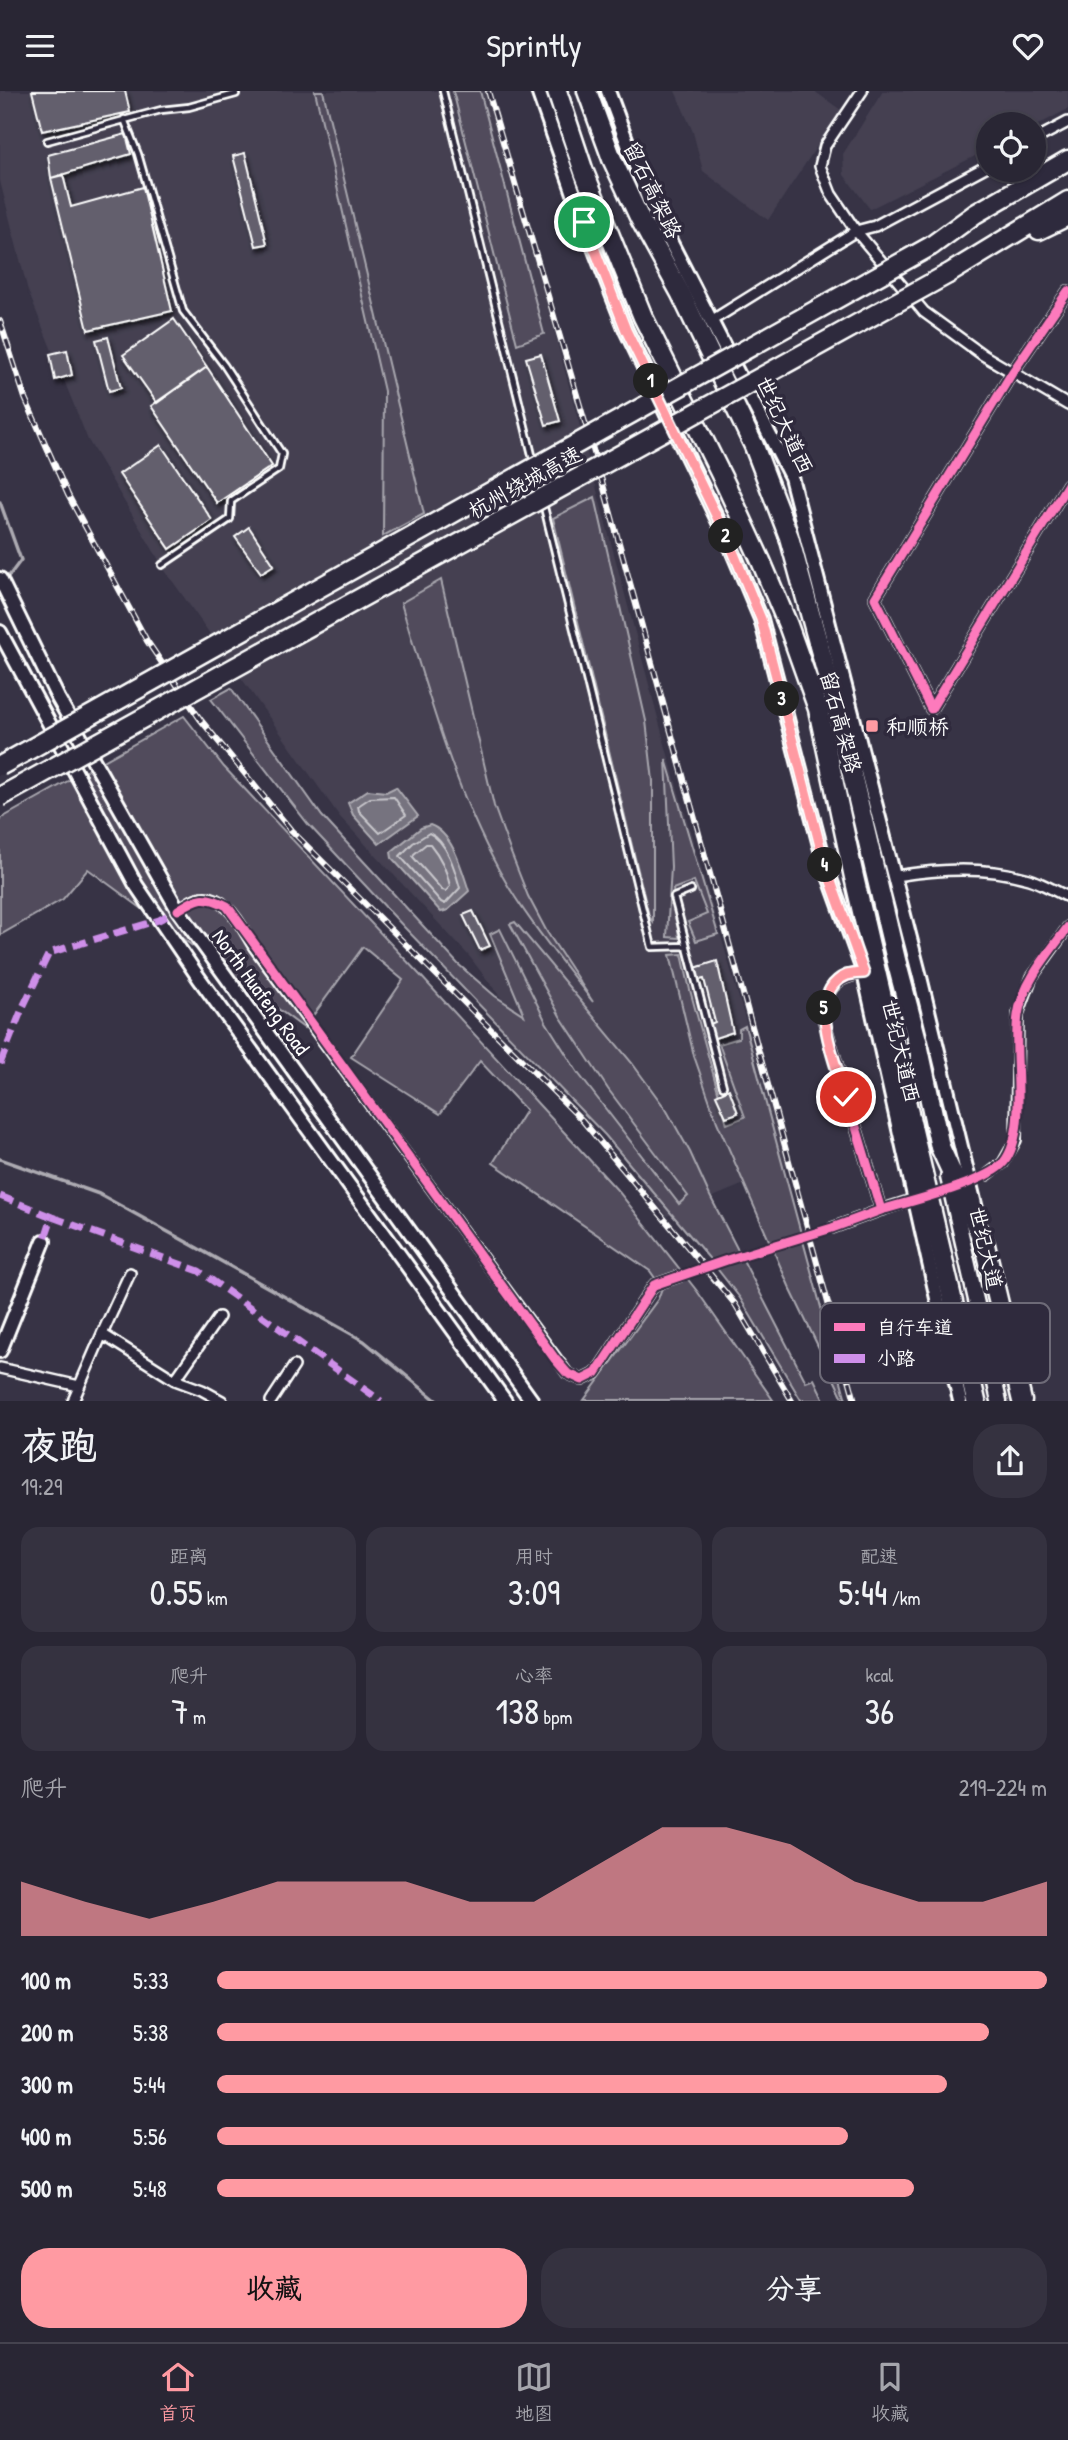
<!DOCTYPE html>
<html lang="zh">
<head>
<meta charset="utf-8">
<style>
  body { margin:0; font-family:"Patrick Hand","LXGW WenKai TC",sans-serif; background:#353240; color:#f1f3f6; height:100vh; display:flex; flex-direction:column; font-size:26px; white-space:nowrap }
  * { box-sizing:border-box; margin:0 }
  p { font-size:23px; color:#a5a5ac }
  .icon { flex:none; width:38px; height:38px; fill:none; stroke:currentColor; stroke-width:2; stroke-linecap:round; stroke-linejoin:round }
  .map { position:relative; height:1310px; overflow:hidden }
  .details { display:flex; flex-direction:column; background:#292634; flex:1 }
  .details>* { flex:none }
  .controls { position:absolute; left:976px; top:21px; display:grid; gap:14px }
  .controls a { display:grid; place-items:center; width:70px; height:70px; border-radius:50%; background:#292634; box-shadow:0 2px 5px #0004,0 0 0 2px #45434f; font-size:35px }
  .pin { position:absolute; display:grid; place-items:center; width:60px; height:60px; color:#fff; margin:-30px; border:4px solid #fff; border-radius:50%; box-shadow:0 2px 7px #0007 }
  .km { position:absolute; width:35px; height:35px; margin:-18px; border-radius:50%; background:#222; color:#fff; font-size:19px; line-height:35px; text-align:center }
  .round { display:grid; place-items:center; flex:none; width:74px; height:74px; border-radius:28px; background:#353240 }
  .headline { display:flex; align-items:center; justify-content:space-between; height:119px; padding:0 21px }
  h1 { font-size:38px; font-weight:600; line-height:52px }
  .figures { display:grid; grid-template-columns:repeat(3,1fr); gap:10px; height:119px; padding:7px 21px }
  .figures div { display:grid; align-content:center; border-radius:18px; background:#353240; text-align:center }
  .figures b { font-size:35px; font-weight:600 }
  .figures small { font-size:19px; font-weight:400 }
  .figures p { font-size:19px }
  .chart { height:196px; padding:14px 21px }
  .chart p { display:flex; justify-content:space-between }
  .chart svg { width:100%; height:126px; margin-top:7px; fill:#ff9aa2; opacity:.7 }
  .button { display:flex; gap:14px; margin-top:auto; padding:14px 21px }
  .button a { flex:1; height:80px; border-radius:28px; background:#ff9aa2; color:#111; font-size:28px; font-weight:600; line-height:80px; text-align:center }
  .button a+a { background:#353240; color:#f1f3f6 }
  ul { padding:0 21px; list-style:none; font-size:23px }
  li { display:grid; grid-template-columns:112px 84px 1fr; align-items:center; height:52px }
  li i { height:18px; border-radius:9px; background:#ff9aa2 }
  header { display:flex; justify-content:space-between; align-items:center; height:91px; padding:0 21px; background:#292634; font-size:32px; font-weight:600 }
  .tabs { display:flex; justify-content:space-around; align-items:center; height:98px; border-top:2px solid #45434f; background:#292634; font-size:19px; color:#a5a5ac }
  .tabs a { display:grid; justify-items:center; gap:4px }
  .tabs .selected { color:#ff9aa2 }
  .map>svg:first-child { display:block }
  .built { fill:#444051 }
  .green { fill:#514c5c; stroke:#a8a6ae; stroke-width:2 }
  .water { fill:#76737f; stroke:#adabb2; stroke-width:2 }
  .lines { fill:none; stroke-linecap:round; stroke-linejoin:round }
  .shore { stroke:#c8c7cc; stroke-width:2 }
  .stream { stroke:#adabb2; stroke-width:3.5 }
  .building { fill:#635f6d; stroke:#fff; stroke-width:2; filter:url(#shadow) }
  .street-tunnel { stroke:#4b4758; stroke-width:9; stroke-dasharray:9 4.5; stroke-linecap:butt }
  .lane-casing { stroke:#fff; stroke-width:10 }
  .street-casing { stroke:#fff; stroke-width:14 }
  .secondary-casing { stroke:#fff; stroke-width:18 }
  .primary-casing { stroke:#fff; stroke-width:19 }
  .highway-casing { stroke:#fff; stroke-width:23 }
  .lane { stroke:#2f2a3d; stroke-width:4.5 }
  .street { stroke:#2f2a3d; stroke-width:9 }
  .secondary { stroke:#2f2a3d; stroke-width:12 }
  .primary { stroke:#2f2a3d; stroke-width:14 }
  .highway { stroke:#2f2a3d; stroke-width:18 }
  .rail-casing { stroke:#fff; stroke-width:6 }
  .rail { stroke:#2f2a3d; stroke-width:3.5; stroke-dasharray:10; stroke-linecap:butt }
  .highway-bridge-casing { stroke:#fff; stroke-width:23; stroke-linecap:butt }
  .highway-bridge { stroke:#2f2a3d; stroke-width:18 }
  .quiet { stroke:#ce8fe9; stroke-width:7; stroke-dasharray:14 7; stroke-linecap:butt }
  .cycleway-casing { stroke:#2f2a3d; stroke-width:13 }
  .cycleway { stroke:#fd7abc; stroke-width:9 }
  .route-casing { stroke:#fff; stroke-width:14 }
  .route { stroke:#ff9aa2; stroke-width:9 }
  .poi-dot { fill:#ff9aa2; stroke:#2f2a3d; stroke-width:2.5 }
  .labels { text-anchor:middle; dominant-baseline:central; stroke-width:7; stroke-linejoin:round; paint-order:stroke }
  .street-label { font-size:21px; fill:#fff; stroke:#2f2a3d }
  .poi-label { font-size:21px; fill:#fff; stroke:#2f2a3d; text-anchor:start }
  .key { fill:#2f2a3d; stroke:#6d6a77; stroke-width:2 }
  .key-label { font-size:19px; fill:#fff }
</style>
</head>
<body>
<header><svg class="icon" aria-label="menu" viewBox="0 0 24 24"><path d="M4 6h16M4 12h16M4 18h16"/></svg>Sprintly<svg class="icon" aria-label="heart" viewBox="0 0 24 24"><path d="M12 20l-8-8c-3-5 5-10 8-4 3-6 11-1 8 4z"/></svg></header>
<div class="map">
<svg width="1068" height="1310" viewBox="0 0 1068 1310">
  <defs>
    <filter id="shadow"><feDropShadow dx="2.5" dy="4.5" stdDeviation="2" flood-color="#0009"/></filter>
  </defs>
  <rect width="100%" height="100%" fill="#373345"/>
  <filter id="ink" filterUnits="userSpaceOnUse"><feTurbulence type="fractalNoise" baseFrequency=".0143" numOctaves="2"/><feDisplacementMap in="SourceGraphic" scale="14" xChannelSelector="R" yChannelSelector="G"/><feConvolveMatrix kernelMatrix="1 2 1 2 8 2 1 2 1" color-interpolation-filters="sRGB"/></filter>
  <g filter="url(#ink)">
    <path class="built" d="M0,0H490L666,657L788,1075L667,1125L469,865L340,726L166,481L88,349L28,200L0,90Z
      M675,0H814L841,19L768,129L703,80L693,41Z
      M883,0H1068V18L1034,36V33H989V58L870,118L844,84L843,63Z"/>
    <path class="green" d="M315,0H323L424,423L383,445L384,300Z
      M453,0H480L544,243L517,253Z
      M595,406L646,630L653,690V831L649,825L553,427Z
      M441,489L494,715L511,762L528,805L547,841L593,911C561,869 526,828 500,781C454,697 428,603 401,512Z
      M231,597L322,725L458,873L495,905L524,924L490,843L500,838L546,931L578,982L679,1113L688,1105L608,998L560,925L510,833L515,831L632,972L667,1020L690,1061L710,1105L806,1291L814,1288L824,1309H801L740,1207L708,1166L605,1044L405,837L308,733L211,608Z
      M184,625L224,676L420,884L619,1101L697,1200L773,1309H584L658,1208L662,1197L650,1180L493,1072L526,1019L480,970L440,1023L351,966L403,889L363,856L304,937L88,778L63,808L0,844V728Z
      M666,668L718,843L696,850L688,831L707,823L694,790L673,798L679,847L667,846L671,776Z
      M682,863L690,899L727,1033L745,1026L719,953L739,947V938L745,935L846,1309H844L789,1195L717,1031L694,965L670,864Z"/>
    <path class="water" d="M396,696L418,725L379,753L353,724L348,712L368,699L386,701Z
      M430,734C453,742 462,779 469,800L448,819L441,821L392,767L391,761L421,737Z"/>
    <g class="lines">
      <path class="shore" d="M394,706L406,724L380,742L359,720L358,715L370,707Z
        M429,742C447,750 455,779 460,797L445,813L441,811L400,765L413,752Z
        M426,753H430C440,765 447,780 450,795L446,800L442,799L413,766L414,763Z"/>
      <path class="stream" d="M0,411L21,469L6,489
        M0,1068L99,1103L192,1154L364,1250L437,1310"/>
    </g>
    <path class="building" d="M32,0H125L130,21L42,40Z
      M126,43L131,63L51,87L48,64Z
      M245,62L267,153L256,155L233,65Z
      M63,84L71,116L143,96L172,220L88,239L51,87Z
      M174,228L207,276L157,312L123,264Z
      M108,246L121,297L109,300L96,249Z
      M67,259L72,284L55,289L50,263Z
      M541,263L560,330L546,334L526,267Z
      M207,276L272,375L217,412L151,315Z
      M161,354L212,429L170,458L119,383Z
      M249,436L274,474L261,482L235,446Z
      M473,820L490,855L480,859L463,824Z
      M717,870L733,941L712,948L708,934L715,931L704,888L699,889L695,877Z
      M729,998L738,1022L726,1026L716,1004Z"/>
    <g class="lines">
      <path class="street-tunnel" d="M928,1104L987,1084
        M680,1185L832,1137"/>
      <g class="lane-casing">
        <path id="lane" d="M443,0L534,372
          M124,28L138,63L183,220L224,274L282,363L279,378L231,410L230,428L162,474
          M47,50L161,19L189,16L236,3
          M535,381L541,403
          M543,412L652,856L686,855
          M691,799L674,806L723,995"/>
      </g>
      <g class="street-casing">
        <path id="street" d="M862,0L825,55L820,75L831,103L856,140L924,221L983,264L1068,314
          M1034,49L1068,31
          M1068,200L1012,282L875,507L931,618L1068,393
          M711,230L856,140L875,135L989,74
          M895,785C940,778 984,775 1029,788C1042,792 1055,800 1068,806
          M178,819C184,815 191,809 198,807C226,800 242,837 254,856L567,1282L582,1289L596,1282L654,1194L680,1185
          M864,882C832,887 825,899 824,930L881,1119L906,1111
          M987,1084L1003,1072L1016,1049L1018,923L1032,886L1068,836
          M832,1137L881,1119
          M102,1243L130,1182
          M0,1277L79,1295
          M175,1289L219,1226
          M73,1310L102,1243L175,1289L202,1299L222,1310
          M271,1310L294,1275"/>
      </g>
      <g class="secondary-casing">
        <path id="secondary" d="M538,0L584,131L626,239L730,454L761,528L825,774L864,882L960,1310
          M608,0L648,107L791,386L920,886L978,1126
          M0,488L58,607L178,819L532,1310
          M0,541L136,794L199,887L505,1310
          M0,1260L44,1150"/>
      </g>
      <g class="primary-casing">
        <path id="primary" d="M948,1086L999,1310
          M993,1267L998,1221"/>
      </g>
      <g class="highway-casing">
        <path id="highway" d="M557,0L584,81L643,226L725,392L761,470L788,534L818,618L854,786L976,1310
          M587,0L612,68L640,128L681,203L754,355L789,446L837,620L897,873L918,953L940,1056L985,1154L1022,1310
          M1039,139L1068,125
          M931,155L975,123L1068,69
          M948,183L1068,110"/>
      </g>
      <use href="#lane" class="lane"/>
      <use href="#street" class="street"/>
      <use href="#secondary" class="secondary"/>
      <use href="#primary" class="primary"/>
      <use href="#highway" class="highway"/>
      <g class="rail-casing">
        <path id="rail" d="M488,0L599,379L855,1310
          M0,230L25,307L68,404L147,550L200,628L291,739L582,1029L735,1213L792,1310"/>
      </g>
      <use href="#rail" class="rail"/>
      <g class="highway-bridge-casing">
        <path id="highway-bridge" d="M0,675L931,155
          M0,706L948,183"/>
      </g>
      <use href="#highway-bridge" class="highway-bridge"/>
      <path class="quiet" d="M0,973L22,918L49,862L159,829L178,819
        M0,1105L52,1126L44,1150
        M52,1126L199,1180L381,1310"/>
      <g class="cycleway-casing">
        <path id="cycleway" d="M1068,200L1012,282L875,507L931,618L1068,393
          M178,819C199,806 204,803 227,815L555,1268L567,1282L582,1289L596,1282L654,1194L727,1169L832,1137L881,1119
          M864,882C832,887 825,899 824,930L881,1119C908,1111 987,1092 1004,1071C1029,1039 1012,965 1018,924C1023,891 1049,862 1068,836"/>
      </g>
      <use href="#cycleway" class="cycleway"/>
    </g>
  </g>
  <g class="lines" filter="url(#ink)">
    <g class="route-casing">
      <path id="route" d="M584,131L626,239L730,453L761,528L825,774L864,882C859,882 852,883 847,884C803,902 837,976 846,1006"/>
    </g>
    <use href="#route" class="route"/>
  </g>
  <rect class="poi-dot" x="865" y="628" width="14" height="14" rx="3.5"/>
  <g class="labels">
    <g class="street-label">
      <text transform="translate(653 99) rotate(64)">留石高架路</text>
      <text transform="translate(785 334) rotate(65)">世纪大道西</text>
      <text transform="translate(525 391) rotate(-29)">杭州绕城高速</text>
      <text transform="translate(841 631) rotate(75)">留石高架路</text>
      <text transform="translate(261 901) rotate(54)">North Huafeng Road</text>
      <text transform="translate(901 960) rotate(77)">世纪大道西</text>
      <text transform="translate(986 1157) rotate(77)">世纪大道</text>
    </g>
    <g class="poi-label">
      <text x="886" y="635">和顺桥</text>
    </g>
  </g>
  <rect x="820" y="1212" width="230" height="80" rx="10" class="key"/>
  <rect x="834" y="1232" width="31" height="8" fill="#fd7abc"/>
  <rect x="834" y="1263" width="31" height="9" fill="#ce8fe9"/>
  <g class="key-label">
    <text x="877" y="1243">自行车道</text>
    <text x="877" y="1274">小路</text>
  </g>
</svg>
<div class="controls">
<a><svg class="icon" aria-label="locate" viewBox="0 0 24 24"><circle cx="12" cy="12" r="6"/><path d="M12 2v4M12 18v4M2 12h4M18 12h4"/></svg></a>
</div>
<div class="pin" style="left:584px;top:131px;background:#1e9e55"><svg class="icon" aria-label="arrive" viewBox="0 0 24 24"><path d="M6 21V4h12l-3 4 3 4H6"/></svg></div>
<div class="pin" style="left:846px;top:1006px;background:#d93025"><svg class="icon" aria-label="check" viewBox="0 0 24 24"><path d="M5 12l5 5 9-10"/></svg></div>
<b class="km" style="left:651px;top:290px">1</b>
<b class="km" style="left:726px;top:445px">2</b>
<b class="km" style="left:782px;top:608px">3</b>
<b class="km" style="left:825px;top:774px">4</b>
<b class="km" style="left:824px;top:917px">5</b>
</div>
<section class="details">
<div class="headline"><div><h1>夜跑</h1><p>19:29</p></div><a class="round"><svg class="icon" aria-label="share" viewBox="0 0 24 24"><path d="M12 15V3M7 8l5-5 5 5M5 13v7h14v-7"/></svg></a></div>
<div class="figures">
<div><p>距离</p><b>0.55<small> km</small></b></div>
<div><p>用时</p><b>3:09</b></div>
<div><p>配速</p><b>5:44<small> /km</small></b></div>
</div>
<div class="figures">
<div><p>爬升</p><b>7<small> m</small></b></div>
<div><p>心率</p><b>138<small> bpm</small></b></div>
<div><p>kcal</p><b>36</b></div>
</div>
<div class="chart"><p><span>爬升</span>219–224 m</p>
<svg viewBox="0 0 160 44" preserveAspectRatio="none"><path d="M0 44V25L10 32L20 38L30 32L40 25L50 25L60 25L70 32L80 32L90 19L100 6L110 6L120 12L130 25L140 32L150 32L160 25V44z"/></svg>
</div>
<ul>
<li><b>100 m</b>5:33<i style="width:100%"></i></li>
<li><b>200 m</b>5:38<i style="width:93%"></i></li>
<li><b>300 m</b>5:44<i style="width:88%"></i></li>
<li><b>400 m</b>5:56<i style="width:76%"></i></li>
<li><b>500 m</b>5:48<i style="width:84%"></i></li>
</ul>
<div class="button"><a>收藏</a><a>分享</a></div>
</section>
<nav class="tabs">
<a class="selected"><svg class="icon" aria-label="home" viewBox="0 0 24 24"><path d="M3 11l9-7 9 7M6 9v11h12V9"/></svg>首页</a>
<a><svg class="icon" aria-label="map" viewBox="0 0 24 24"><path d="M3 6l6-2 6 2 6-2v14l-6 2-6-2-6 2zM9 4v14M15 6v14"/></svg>地图</a>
<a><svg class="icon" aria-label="saved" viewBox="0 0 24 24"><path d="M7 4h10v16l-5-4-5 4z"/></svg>收藏</a>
</nav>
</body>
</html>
